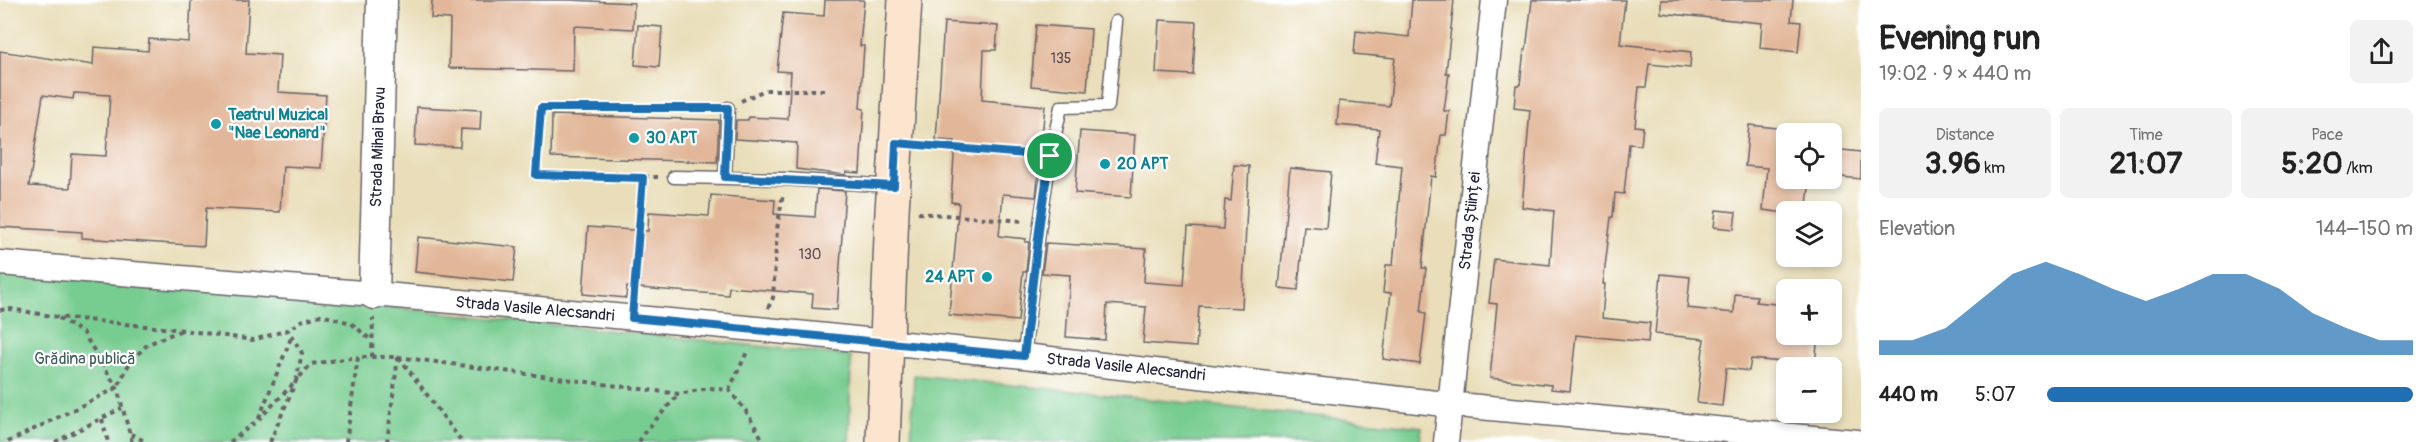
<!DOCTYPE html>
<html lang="en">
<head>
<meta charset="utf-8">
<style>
  body { margin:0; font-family:Pangolin,sans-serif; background:#f2f2f2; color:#222; height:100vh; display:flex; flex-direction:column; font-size:22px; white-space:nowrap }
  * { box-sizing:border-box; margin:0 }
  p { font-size:20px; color:#767676 }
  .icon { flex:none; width:33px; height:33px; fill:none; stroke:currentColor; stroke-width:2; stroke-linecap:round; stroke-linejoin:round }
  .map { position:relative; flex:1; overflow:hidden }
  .details { display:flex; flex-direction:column; background:#fff; width:570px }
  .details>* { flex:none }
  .buttons { position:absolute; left:1776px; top:123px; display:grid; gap:12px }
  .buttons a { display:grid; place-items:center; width:66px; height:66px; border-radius:9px; background:#fff; box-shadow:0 3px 9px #0003; font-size:30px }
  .pin { position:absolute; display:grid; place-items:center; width:51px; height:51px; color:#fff; margin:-26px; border:3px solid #fff; border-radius:50%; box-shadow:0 2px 6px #0007 }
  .round { display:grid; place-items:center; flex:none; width:63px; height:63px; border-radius:9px; background:#f2f2f2 }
  .head { display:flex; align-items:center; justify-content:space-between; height:102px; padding:0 18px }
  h1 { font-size:33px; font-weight:800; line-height:45px }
  .figures { display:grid; grid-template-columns:repeat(3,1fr); gap:9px; height:102px; padding:6px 18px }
  .figures div { display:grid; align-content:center; border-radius:9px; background:#f2f2f2; text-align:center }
  .figures b { font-size:30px; font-weight:800 }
  .figures small { font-size:16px; font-weight:400 }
  .figures p { font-size:16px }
  .chart { height:168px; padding:12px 18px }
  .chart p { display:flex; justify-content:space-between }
  .chart svg { width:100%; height:108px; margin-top:6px; fill:#1f6fb2; opacity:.7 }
  ul { padding:0 18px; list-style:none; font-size:20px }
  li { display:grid; grid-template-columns:96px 72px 1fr; align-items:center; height:45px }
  li i { height:15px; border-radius:8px; background:#1f6fb2 }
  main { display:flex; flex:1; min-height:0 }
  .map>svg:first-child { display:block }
  .green { fill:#77cc90; stroke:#4c7766; stroke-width:1.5 }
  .building { fill:#e2b799; fill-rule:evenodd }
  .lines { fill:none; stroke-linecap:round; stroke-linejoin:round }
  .service-casing { stroke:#686467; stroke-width:15 }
  .minor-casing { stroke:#686467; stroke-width:27 }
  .tertiary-casing { stroke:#686467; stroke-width:33 }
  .secondary-casing { stroke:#686467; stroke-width:36 }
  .path { stroke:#686467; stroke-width:4; stroke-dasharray:4.5 4.5; stroke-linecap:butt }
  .service { stroke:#fff; stroke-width:12 }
  .minor { stroke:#fff; stroke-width:24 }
  .tertiary { stroke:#fff; stroke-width:30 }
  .secondary { stroke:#fbe5cf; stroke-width:33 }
  .route-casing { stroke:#fff; stroke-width:12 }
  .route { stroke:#1f6fb2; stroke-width:8 }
  .culture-dot { fill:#0f9aa8; stroke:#fff; stroke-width:2 }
  .labels { text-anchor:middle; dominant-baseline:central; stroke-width:4.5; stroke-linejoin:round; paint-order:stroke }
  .number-label { font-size:14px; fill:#524752 }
  .culture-label { font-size:16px; font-weight:bold; fill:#0d838f; stroke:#fff; text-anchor:start }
  .street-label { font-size:16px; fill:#22223b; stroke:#fff }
  .park-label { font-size:16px; fill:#405e59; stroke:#fff }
</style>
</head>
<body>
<main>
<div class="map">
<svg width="1861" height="442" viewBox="0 0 1861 442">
  <rect width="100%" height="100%" fill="#fff"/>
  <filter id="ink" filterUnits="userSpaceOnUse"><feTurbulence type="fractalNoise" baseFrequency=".0167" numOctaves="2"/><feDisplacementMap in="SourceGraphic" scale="12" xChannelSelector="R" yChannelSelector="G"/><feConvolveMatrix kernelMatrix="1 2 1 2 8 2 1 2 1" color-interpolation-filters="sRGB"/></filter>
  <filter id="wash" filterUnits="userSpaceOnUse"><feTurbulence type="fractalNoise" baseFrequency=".008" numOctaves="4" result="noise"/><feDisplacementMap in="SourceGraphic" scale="24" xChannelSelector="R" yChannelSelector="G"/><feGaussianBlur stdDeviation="1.35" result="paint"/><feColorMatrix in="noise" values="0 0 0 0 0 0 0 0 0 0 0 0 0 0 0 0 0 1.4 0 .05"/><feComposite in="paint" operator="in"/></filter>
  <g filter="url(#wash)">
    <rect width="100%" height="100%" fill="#e9deb9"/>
    <path class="green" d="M0,266L851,356L849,442H0Z
      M914,375L1422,427L1420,442H911Z"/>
    <g id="blocks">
      <path class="building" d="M191,0H249L246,53L280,55L278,92L326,95L321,168L283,166L280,212L206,208L204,246L82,238V232L0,227V51L93,65L94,47L148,51L149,39L189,42ZM74,93L110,95L106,156L72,154L70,188L29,186L43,95L73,99Z
        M432,0H568L634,3L633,29L574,26L573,71L449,68L450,19L431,18Z
        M825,0H864L860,46H864L860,108L864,109L860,173L846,172V175L796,169L797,143L735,139L736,120H748L749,117L788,119L791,72L777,71L783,13L824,16Z
        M1412,0H1454L1446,73H1449L1444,111H1449L1446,135H1441L1436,177L1431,176L1422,268H1426L1421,312L1426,313L1420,364L1383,359L1391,293L1383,292L1386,265H1393L1402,166L1375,163L1379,129L1337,125L1339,101L1389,106L1395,58L1354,54L1356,31L1409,37Z
        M1532,0H1625L1620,44L1691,52L1690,68L1649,64L1646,87H1639L1635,126L1643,127L1641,145L1629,144L1624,194L1615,193L1613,217H1611L1603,284H1605L1602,318L1650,323L1648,342L1576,335L1570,391L1551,389V385L1490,378L1497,304L1489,303L1494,259L1550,265L1554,211L1522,207L1530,110L1514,108L1516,85H1520L1524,50H1526Z
        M1661,0H1793L1791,21L1801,22L1798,52L1760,48L1762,23L1661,13Z
        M1159,20L1196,22L1193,75L1156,73Z
        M944,22L998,26L996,50H984L982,100L1045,106L1036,197L1003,194L999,236L1026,239L1025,242H1029L1026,272H1023L1018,321L949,315L959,203L951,202L955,141L936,140Z
        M638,25L662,27L659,67L635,65Z
        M1036,25L1091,29L1087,91L1031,86Z
        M417,107L481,110L480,130L461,129L460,147L415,145Z
        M552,115L719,120L717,162L551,157Z
        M1749,125L1777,128L1776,138L1786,140V178L1810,180L1806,212L1786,213L1763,210L1767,168L1745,166Z
        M1080,131L1135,135L1131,197L1075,193Z
        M1832,149L1861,152V179L1832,176Z
        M1234,165L1249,166L1242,308L1199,306L1196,347L1143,343L1146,307L1107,304L1105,340L1066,337L1070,275L1042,273L1046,243L1146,249L1144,282L1184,285L1188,227L1223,229L1225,200L1231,201Z
        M1290,168L1331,172L1326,228L1304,226L1298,290L1279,288Z
        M817,189L845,191L837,310L812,308L813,294L729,287L728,295L627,287L626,298L583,294L588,227L648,231L649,212L709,216L711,195L775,200L774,214L815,217Z
        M1716,210L1736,212L1734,229L1714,227Z
        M418,237L517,247L513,282L415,272Z
        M1661,274L1690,277L1687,308L1734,313L1735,294L1757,296L1756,302L1786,305V334H1818L1815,365L1751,359L1749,371L1726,368L1722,406L1697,403L1704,339L1655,334Z"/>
    </g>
  </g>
  <g filter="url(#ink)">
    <use href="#blocks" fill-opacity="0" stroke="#686467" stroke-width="1.5"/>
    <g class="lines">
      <g class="service-casing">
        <path id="service" d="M674,177L785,179L892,186
          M725,177L728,108
          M1024,356C1034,272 1042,189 1061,107L1108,106L1116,22"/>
      </g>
      <g class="minor-casing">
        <path id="minor" d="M0,263L374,294L757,329L1024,356L1436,403L1857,442
          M1446,442L1494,0"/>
      </g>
      <g class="tertiary-casing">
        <path id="tertiary" d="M374,294L382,0"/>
      </g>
      <g class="secondary-casing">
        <path id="secondary" d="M883,442L892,211L905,0"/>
      </g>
      <path class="path" d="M741,101L765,90H824
        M922,145L1034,155
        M658,177L536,175L541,108H711
        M918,213L1024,221
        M634,297L643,178
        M768,308L773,298L777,229L783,194
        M0,310L11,309L58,317L183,330L253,340L288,330L301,321L321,315L351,323L372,341
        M59,318L84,334L117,388L132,442
        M372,357L373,318
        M398,357L679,394L709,388L729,390L746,411L764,442
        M399,357L462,442
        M729,390L748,350
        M259,418L291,338
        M102,419L108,442
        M131,434L146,442
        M8,442L117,388L130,362L148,344L182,330
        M55,442L122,408
        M230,442L257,421L296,381L302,353L288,330
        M270,442L296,381L311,364L358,357
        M346,442L358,357H398L387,442
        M639,442L644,433L678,395"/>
      <use href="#service" class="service"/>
      <use href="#minor" class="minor"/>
      <use href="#tertiary" class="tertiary"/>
      <use href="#secondary" class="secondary"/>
    </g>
  </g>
  <g class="lines" filter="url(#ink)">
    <g class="route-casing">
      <path id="route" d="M541,108H728L725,177L894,186L896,143L1050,156L1040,222L1024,356L632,318L643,178L536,175Z"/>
    </g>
    <use href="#route" class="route"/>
  </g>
  <g class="culture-dot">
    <circle cx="216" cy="124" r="6"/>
    <circle cx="634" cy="138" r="6"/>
    <circle cx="1105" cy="164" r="6"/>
    <circle cx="987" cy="277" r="6"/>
  </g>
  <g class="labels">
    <g class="number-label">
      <text x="1061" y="58">135</text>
      <text x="810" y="254">130</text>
    </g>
    <g class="culture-label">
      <text x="228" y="115">Teatrul Muzical<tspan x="228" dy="18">"Nae Leonard"</tspan></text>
      <text x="646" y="138">30 APT</text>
      <text x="1117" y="164">20 APT</text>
      <text x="975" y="277" text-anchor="end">24 APT</text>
    </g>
    <g class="street-label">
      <text transform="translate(378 147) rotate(-88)">Strada Mihai Bravu</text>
      <text transform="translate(1470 221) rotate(-84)">Strada Științei</text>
      <text transform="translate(535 309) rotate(5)">Strada Vasile Alecsandri</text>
      <text transform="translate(1126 367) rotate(6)">Strada Vasile Alecsandri</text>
    </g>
    <g class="park-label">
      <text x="85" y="359">Grădina publică</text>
    </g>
  </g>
</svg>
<div class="buttons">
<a><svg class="icon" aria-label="locate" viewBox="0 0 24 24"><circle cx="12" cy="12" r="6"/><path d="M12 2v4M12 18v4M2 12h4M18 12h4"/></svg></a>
<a><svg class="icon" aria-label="layers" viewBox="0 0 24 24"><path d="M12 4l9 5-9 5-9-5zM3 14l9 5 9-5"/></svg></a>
<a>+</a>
<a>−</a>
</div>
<div class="pin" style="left:1050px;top:156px;background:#1e9e55"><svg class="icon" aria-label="arrive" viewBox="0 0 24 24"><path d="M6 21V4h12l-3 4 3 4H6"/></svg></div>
</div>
<section class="details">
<div class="head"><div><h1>Evening run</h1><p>19:02 · 9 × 440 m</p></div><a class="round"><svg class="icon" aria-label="share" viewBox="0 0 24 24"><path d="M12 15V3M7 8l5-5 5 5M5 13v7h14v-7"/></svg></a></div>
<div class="figures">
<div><p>Distance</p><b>3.96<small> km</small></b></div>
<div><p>Time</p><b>21:07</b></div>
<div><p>Pace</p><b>5:20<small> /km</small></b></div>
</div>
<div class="chart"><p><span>Elevation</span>144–150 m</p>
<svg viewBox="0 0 160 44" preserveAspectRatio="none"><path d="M0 44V38L10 38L20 33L30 22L40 11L50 6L60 11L70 17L80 22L90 17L100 11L110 11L120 17L130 27L140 33L150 38L160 38V44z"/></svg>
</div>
<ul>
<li><b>440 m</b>5:07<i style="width:100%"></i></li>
</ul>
</section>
</main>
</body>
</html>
